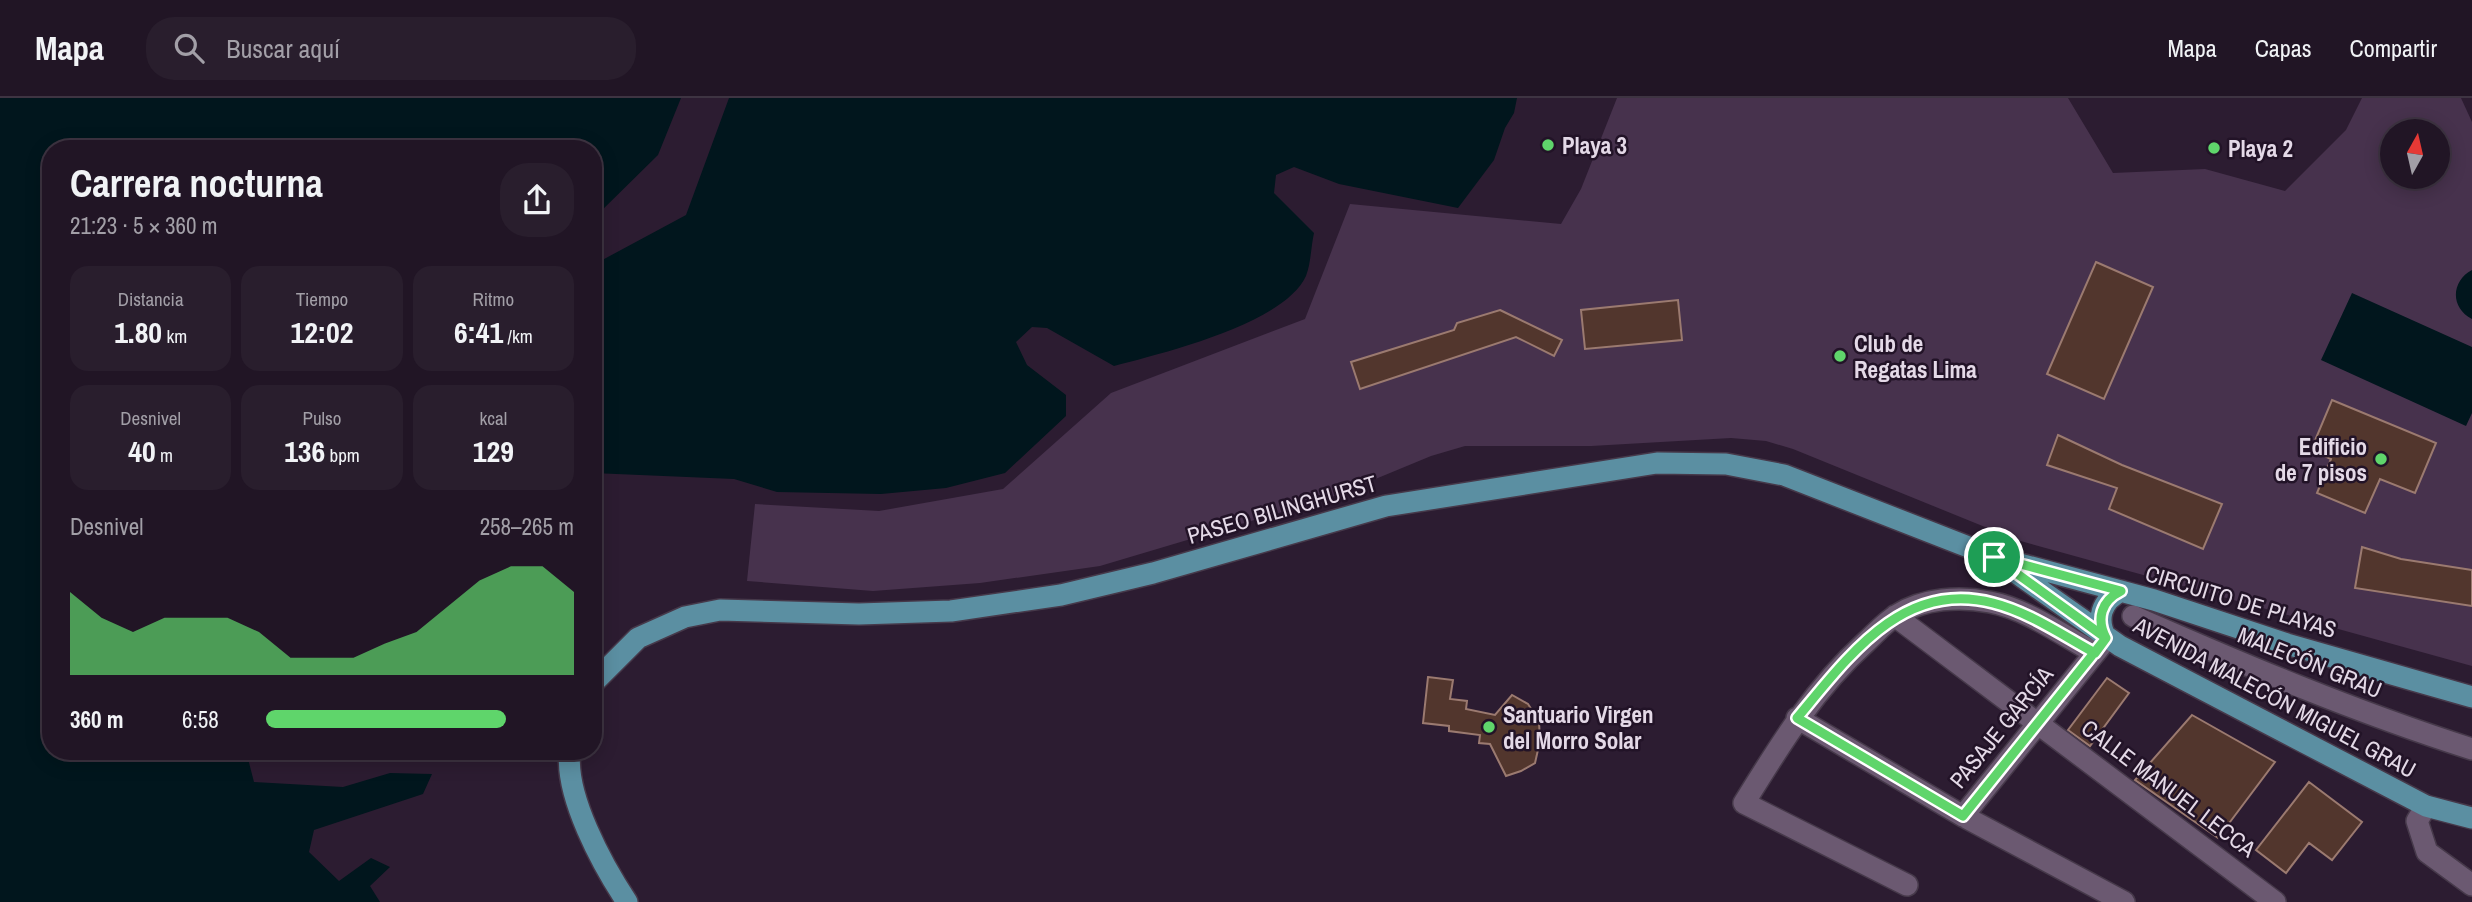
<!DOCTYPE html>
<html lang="es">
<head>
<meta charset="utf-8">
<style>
  body { margin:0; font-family:"Archivo Narrow",sans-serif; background:#291e2d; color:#f1f3f6; height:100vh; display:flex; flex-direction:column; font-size:26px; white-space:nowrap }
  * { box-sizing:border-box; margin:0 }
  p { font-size:23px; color:#a29fa7 }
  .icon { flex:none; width:38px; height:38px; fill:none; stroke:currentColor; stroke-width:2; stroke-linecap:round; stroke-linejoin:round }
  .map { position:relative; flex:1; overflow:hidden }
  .panel { position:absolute; left:42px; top:42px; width:560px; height:620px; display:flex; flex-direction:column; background:#211525; border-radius:28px; box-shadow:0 4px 18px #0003,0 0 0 2px #3e3442 }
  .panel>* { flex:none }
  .needle { width:46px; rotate:8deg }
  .tools { position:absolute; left:2380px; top:21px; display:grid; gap:14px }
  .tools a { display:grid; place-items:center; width:70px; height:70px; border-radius:50%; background:#211525; box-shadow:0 4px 18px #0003,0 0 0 2px #3e3442; font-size:35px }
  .pin { position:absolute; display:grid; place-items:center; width:60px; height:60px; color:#fff; margin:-30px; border:4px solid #fff; border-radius:50%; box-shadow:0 2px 7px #0007 }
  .round { display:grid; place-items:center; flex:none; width:74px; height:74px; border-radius:28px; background:#291e2d }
  .headline { display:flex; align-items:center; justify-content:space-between; height:119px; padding:0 28px }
  h1 { font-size:38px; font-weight:700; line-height:52px }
  .figures { display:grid; grid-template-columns:repeat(3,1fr); gap:10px; height:119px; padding:7px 28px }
  .figures div { display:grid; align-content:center; border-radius:18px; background:#291e2d; text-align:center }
  .figures b { font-size:30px; font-weight:700 }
  .figures small { font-size:19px; font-weight:400 }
  .figures p { font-size:19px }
  .chart { height:196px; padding:14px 28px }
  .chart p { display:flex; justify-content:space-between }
  .chart svg { width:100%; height:126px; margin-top:7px; fill:#5fd56b; opacity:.7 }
  ul { padding:0 28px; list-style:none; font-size:23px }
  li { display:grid; grid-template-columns:112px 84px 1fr; align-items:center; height:52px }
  li i { height:18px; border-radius:9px; background:#5fd56b }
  header { display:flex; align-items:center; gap:42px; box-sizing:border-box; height:98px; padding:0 35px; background:#211525; border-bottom:2px solid #3e3442 }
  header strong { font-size:33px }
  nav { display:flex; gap:38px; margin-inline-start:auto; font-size:24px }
  .search { width:490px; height:63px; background:#291e2d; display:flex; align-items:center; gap:18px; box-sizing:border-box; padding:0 24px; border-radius:28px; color:#a29fa7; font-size:26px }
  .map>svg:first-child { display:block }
  .green { fill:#47324d; fill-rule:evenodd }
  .water { fill:#01161d }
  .building { fill:#52362d; stroke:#9b7a70; stroke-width:2 }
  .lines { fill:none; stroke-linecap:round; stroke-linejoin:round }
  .minor-casing { stroke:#46394a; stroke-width:24 }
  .major-casing { stroke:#46394a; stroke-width:24 }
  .minor { stroke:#6b5971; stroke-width:21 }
  .major { stroke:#5b8fa2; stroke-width:21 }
  .route-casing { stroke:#fff; stroke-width:14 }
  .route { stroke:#5fd56b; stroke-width:9 }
  .poi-dot { fill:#5fd56b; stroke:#221327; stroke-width:2.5 }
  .labels { text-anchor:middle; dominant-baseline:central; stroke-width:5; stroke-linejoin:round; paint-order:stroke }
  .poi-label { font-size:23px; font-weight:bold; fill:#e4d9e7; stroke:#221327; text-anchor:start }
  .street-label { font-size:23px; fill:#e4d9e7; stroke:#221327 }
</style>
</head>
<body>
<header>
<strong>Mapa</strong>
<div class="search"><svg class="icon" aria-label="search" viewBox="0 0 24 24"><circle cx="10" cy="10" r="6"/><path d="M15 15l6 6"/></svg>Buscar aquí</div>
<nav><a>Mapa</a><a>Capas</a><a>Compartir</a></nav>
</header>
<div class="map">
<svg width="2472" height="804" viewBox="0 0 2472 804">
  <rect width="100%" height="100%" fill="#2c1c31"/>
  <path class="green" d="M1617,0H2068L2113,75L2205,71L2285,93L2346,32L2362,0H2461L2472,24V568L2017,442L1793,351L1766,343L1731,340L1591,348H1465L1431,358L1332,399L1100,468L980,485L873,493L747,483L755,406L879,413L1003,391L1111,295L1305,221L1350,106L1561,126L1581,91ZM2392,33H2438V79H2392Z"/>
  <path class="water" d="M0,0H681L658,57L593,121V51H51V653H246L254,684L343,689L390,675L432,676L423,696L314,732L309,754L339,783L371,760L390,769L370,788L380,804H0Z
    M729,0H1517L1514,15L1505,30L1494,62L1458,110L1339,86L1294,69L1276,77L1274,95L1314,135C1311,148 1311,165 1306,178C1284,226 1163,255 1114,268L1047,230L1032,229L1016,244L1027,267L1066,297V318L1005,375L946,390L881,396L777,394L734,381L593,375V167L686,117Z
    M2472,172V221C2450,210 2451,183 2472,172Z
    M2352,195L2472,249V315L2466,328L2321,262Z"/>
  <path class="building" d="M2096,164L2153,189L2104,301L2047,276Z
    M1678,202L1682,242L1585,251L1581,212Z
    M1500,212L1562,242L1554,258L1516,239L1360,291L1351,264L1454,232L1457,225Z
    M2332,302L2436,345L2415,395L2380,381L2365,415L2317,395L2331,361L2311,352Z
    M2058,337L2122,367L2222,406L2203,451L2109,411L2117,390L2047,367Z
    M2362,449L2401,461L2472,472V508L2355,490Z
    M1428,579L1453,582L1450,601L1467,603L1466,611L1495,617L1512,597L1528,606L1539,623L1540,643L1535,665L1521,673L1506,678L1490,646L1479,645L1480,637L1449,633V628L1423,625Z
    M2107,580L2129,595L2090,648L2068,632Z
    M2192,617L2275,664L2218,740L2135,682Z
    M2309,684L2362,724L2332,762L2309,745L2286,775L2256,752Z"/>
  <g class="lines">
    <g class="minor-casing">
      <path id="minor" d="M1895,518L2275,804
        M2133,518C2244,567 2356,614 2472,651
        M1797,620L1963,718L2124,804
        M2426,708L2417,723L2427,754L2472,787
        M1963,718L2103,545
        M1907,787L1744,705C1780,647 1814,591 1865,545C1875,536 1885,524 1897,517C1923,500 1960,498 1990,504C2027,511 2062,537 2095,555"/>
    </g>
    <g class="major-casing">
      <path id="major" d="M2005,467L2120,548L2426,708L2472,720
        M2106,540C2096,521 2101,503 2121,493
        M593,585L638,540L685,519L720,512L859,516L951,513L1061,497L1153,475L1386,408L1657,365L1726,366L1784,377L1994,459L2154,502L2287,546L2472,599
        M570,653C564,697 603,768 627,804"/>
    </g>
    <use href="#minor" class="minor"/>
    <use href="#major" class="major"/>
  </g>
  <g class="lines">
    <g class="route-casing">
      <path id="route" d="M1994,459L2106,540C2059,599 2011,658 1963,718L1797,620C1848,559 1903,481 1993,505C2029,514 2062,537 2095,555L2106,540C2096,521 2101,503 2121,493L1994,459"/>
    </g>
    <use href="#route" class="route"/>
  </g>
  <g class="poi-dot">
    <circle cx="1548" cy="47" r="7"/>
    <circle cx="2214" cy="50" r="7"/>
    <circle cx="1840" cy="258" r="7"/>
    <circle cx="2381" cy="361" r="7"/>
    <circle cx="1489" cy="629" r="7"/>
  </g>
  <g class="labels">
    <g class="poi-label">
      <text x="1562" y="47">Playa 3</text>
      <text x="2228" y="50">Playa 2</text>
      <text x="1854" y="245">Club de<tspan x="1854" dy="26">Regatas Lima</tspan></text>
      <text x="2367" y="348" text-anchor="end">Edificio<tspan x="2367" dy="26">de 7 pisos</tspan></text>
      <text x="1503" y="616">Santuario Virgen<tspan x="1503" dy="26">del Morro Solar</tspan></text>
    </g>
    <g class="street-label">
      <text transform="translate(1282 411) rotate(-16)">PASEO BILINGHURST</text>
      <text transform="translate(2241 503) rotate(17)">CIRCUITO DE PLAYAS</text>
      <text transform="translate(2310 564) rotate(22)">MALECÓN GRAU</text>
      <text transform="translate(2275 599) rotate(28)">AVENIDA MALECÓN MIGUEL GRAU</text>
      <text transform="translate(2001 629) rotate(-51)">PASAJE GARCÍA</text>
      <text transform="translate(2169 690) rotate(37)">CALLE MANUEL LECCA</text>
    </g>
  </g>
</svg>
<div class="tools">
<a><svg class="needle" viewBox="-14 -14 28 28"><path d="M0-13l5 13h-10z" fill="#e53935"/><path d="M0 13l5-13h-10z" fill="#a29fa7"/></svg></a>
</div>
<div class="pin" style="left:1994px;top:459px;background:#1e9e55"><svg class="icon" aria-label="arrive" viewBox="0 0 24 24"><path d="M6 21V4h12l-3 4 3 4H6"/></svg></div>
<section class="panel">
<div class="headline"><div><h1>Carrera nocturna</h1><p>21:23 · 5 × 360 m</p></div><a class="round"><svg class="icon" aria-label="share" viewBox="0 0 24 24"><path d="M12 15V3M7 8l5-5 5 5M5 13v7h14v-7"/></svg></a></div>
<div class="figures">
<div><p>Distancia</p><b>1.80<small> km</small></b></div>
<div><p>Tiempo</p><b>12:02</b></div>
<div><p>Ritmo</p><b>6:41<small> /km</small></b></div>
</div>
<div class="figures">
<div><p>Desnivel</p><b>40<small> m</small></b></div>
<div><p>Pulso</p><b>136<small> bpm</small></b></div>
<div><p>kcal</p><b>129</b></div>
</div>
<div class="chart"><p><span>Desnivel</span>258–265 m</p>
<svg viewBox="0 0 160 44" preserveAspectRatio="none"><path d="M0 44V15L10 24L20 29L30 24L40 24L50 24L60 29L70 38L80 38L90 38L100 33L110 29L120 20L130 11L140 6L150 6L160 15V44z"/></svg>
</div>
<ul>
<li><b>360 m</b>6:58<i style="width:78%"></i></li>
</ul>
</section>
</div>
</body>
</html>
